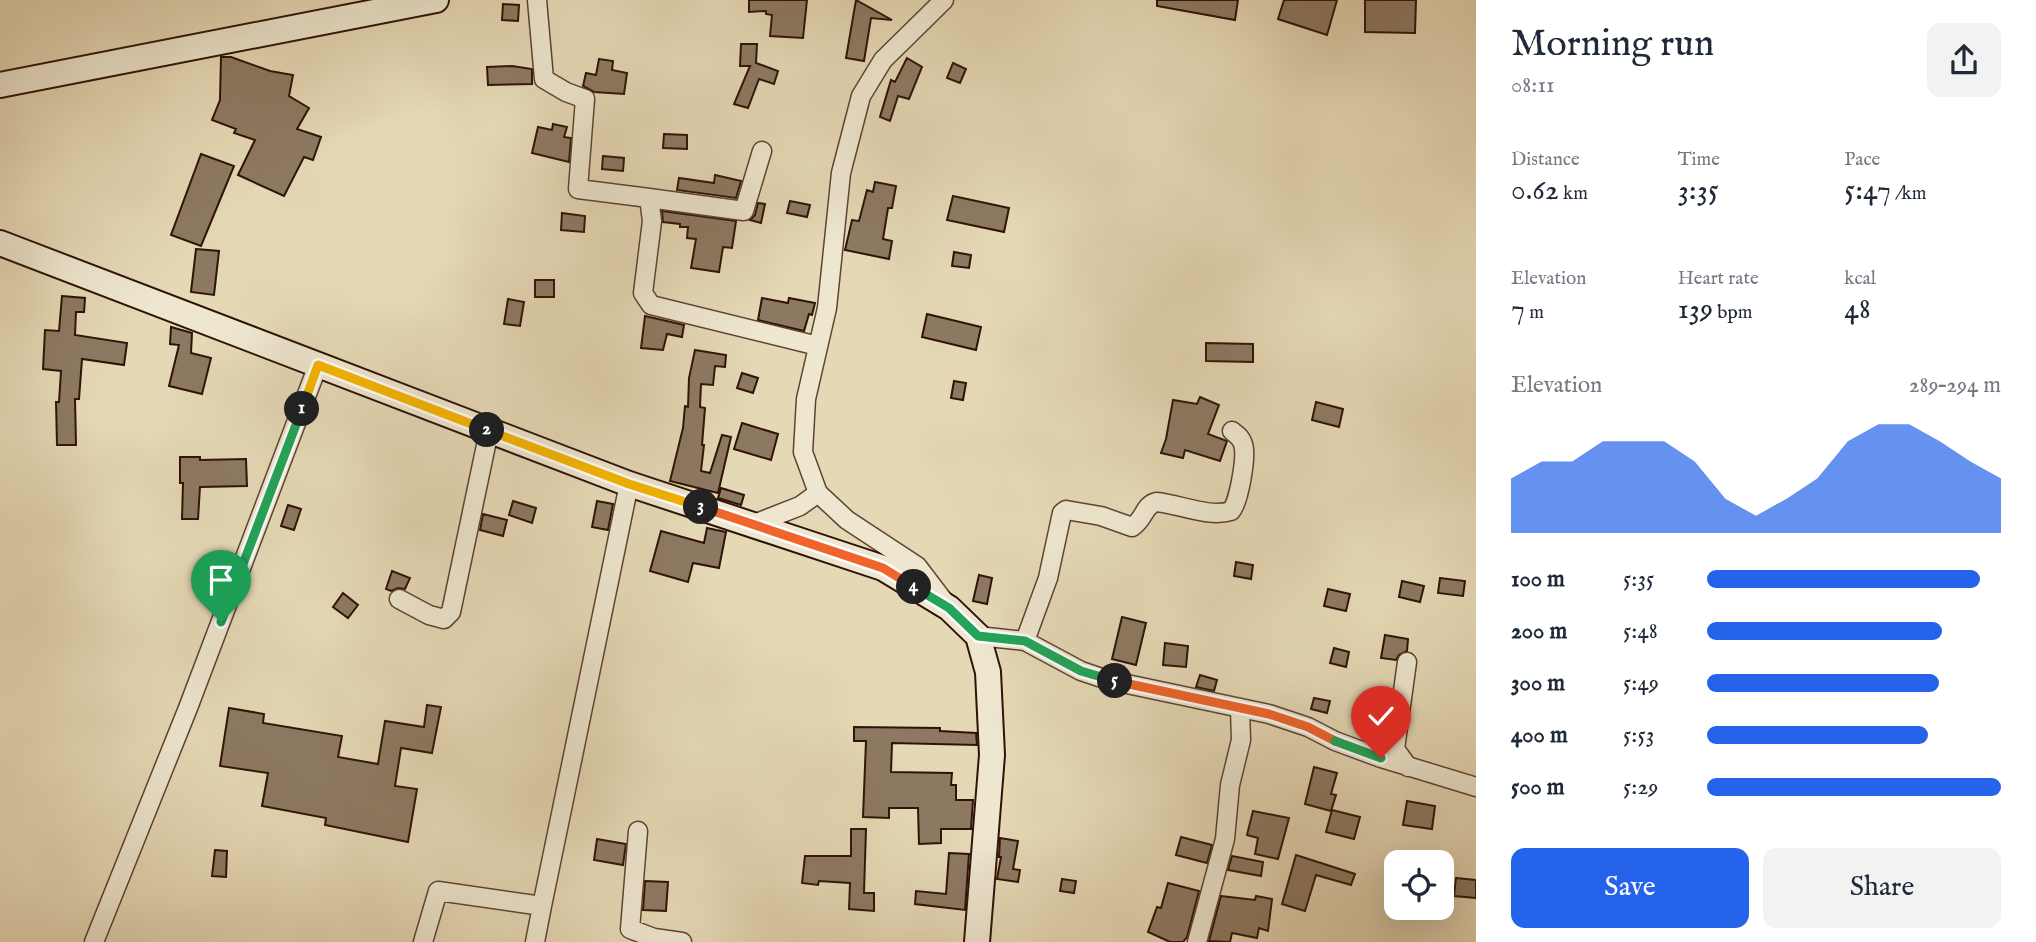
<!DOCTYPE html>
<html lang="en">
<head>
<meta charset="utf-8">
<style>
  body { margin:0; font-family:"IM FELL English",serif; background:#f2f2f3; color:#1f2937; height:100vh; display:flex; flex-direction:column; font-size:26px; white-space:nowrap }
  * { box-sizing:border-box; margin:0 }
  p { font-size:23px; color:#747a83 }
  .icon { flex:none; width:38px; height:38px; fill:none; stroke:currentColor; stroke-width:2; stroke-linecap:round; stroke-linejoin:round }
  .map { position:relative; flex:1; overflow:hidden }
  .sheet { display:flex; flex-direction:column; background:#fff; width:560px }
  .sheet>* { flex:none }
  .buttons { position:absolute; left:1384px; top:850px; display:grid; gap:14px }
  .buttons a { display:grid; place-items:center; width:70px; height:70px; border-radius:14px; background:#fff; box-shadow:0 7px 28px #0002; font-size:35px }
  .pin { position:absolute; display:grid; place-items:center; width:60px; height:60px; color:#fff; margin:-72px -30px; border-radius:50% 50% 50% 0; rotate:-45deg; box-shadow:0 0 7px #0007 }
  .pin .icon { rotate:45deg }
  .km { position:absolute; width:35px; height:35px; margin:-18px; border-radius:50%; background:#222; color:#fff; font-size:19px; line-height:35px; text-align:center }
  .round { display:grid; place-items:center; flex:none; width:74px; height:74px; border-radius:14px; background:#f2f2f3 }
  .overview { display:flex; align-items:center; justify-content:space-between; height:119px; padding:0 35px }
  h1 { font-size:38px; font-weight:600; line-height:52px }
  .stats { display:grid; grid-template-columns:repeat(3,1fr); gap:10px; height:119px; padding:7px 35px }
  .stats div { display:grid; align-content:center }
  .stats b { font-size:30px; font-weight:600 }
  .stats small { font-size:19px; font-weight:400 }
  .stats p { font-size:19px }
  .chart { height:196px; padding:14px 35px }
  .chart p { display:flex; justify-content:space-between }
  .chart svg { width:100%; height:126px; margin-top:7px; fill:#2563eb; opacity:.7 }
  .primary-button { display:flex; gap:14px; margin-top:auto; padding:14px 35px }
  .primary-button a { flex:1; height:80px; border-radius:14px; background:#2563eb; color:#fff; font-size:28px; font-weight:600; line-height:80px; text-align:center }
  .primary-button a+a { background:#f2f2f3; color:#1f2937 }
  ul { padding:0 35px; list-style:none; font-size:23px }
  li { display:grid; grid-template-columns:112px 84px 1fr; align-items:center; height:52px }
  li i { height:18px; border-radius:9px; background:#2563eb }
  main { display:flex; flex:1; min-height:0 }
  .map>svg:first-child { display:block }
  .building { fill:#8d7962; stroke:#2e1308; stroke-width:2 }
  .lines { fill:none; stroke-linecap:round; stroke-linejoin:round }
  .minor-casing { stroke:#5c4433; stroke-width:21 }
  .secondary-casing { stroke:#2e1308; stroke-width:28 }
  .minor { stroke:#eee6cf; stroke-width:18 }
  .secondary { stroke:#eee6cf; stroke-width:24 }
  .split-1-casing { stroke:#fff; stroke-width:14 }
  .split-2-casing { stroke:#fff; stroke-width:14 }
  .split-3-casing { stroke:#fff; stroke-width:14 }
  .split-4-casing { stroke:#fff; stroke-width:14 }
  .split-5-casing { stroke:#fff; stroke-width:14 }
  .split-6-casing { stroke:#fff; stroke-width:14 }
  .split-7-casing { stroke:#fff; stroke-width:14 }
  .split-1 { stroke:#22a559; stroke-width:9 }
  .split-2 { stroke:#f5b400; stroke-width:9 }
  .split-3 { stroke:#f5b400; stroke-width:9 }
  .split-4 { stroke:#f0652b; stroke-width:9 }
  .split-5 { stroke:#22a559; stroke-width:9 }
  .split-6 { stroke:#f0652b; stroke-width:9 }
  .split-7 { stroke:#22a559; stroke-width:9 }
</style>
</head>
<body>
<main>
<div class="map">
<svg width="1476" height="942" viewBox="0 0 1476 942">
  <rect width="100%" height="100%" fill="#e5d8b5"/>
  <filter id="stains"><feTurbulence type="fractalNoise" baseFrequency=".00286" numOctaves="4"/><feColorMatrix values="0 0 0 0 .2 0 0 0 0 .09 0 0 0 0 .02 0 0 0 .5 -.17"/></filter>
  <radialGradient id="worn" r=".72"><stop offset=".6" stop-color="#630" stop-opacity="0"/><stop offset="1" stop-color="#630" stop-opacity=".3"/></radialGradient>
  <path class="building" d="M749,0H807L803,38L770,36L772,15L766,14V11L749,12Z
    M856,0L892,20L871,18L864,61L846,58Z
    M1157,0H1238L1235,20L1157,6Z
    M1284,0H1337L1327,35L1278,19Z
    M1365,0H1416L1415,33L1365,32Z
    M503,4L519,5L518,21L502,20Z
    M741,44H757L756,63L778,71L774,84L759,79L748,108L734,104L750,66H740Z
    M221,57H231L270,71L293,75L289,96L309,108L297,129L321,137L313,160L304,157L284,196L238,175L255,140L234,133L236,129L212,120L220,100Z
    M907,58L922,67L909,99L898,96L890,121L880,117L891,80L895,82Z
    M599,59L613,61L612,70L627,73L624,94L594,92L583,86L586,73L596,75Z
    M953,63L966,69L960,83L947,78Z
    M512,66L532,69V84L488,85L487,67Z
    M553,124L567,127L564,137L571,138L569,162L532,153L538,127L552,130Z
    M664,134L687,135V149L663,148Z
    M201,154L234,166L201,246L171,235Z
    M603,156L624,158L623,171L602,169Z
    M715,175L741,181L736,198L677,190L679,178L714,183Z
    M875,182L896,186L892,208H888L883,239L892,241L889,259L845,250L852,220L859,221L867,190L873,192Z
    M953,196L1009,208L1004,232L947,220Z
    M790,201L810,205L807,217L787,213Z
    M758,203L765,204L761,223L750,220L755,215Z
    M662,211L736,221L732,248L723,247L719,272L691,268L696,239L687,238L688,227H680V224L663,222Z
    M562,213L585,216L584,232L561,230Z
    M196,249L219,251L214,295L191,292Z
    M954,252L971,255L969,268L952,266Z
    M535,280H554V297H535Z
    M62,296L85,298L84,312H76L75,335L127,343L124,365L82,359L79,399H75L76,445H57L56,402H59L61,371L43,369L45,330L59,331Z
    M762,298L788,303L789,298L815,303L812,315L809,314L804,331L758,320Z
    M508,299L524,302L520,326L504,324Z
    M927,314L981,327L976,350L922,337Z
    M645,316L684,325L682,337L667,334L663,350L641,348Z
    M171,327L192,333L191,353L211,358L202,394L169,386L179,345L170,344Z
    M1206,343L1253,344V362L1206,361Z
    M695,350L726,355L725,367L715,366L713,385L701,384L700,407L705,408L702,445H704L701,471L710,473L722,435L731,437L718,493L670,481L683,428L685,406L688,407L689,378Z
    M742,373L758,378L753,393L737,388Z
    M954,381L966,383L963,400L951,398Z
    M1200,397L1219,405L1208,434L1227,441L1220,461L1185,450L1183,458L1161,453L1166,439L1173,400L1197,404Z
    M1316,402L1343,409L1339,427L1312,420Z
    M742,423L778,434L771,460L734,449Z
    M180,457H200V460L246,459L247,486L200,487L198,519H182L183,483H180Z
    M721,488L744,495L741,505L718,498Z
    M513,501L536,508L532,523L509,515Z
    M597,501L613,504L608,530L592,527Z
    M288,505L301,509L294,530L281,526Z
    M483,514L507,520L503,536L480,530Z
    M707,528L726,532L719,568L693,563L688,582L650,571L661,531L704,543Z
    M1236,562L1253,565L1251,579L1234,576Z
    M392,571L410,578L405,589L398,588L391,591L386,589Z
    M979,575L992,578L987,604L973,601Z
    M1440,578L1465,581L1463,596L1438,593Z
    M1402,581L1424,586L1420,602L1399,597Z
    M1328,589L1350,594L1346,611L1324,606Z
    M343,593L358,605L348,618L333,607Z
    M1122,617L1146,623L1136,665L1112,659Z
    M1385,635L1408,639L1407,651L1399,655L1396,660L1381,658Z
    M1165,643L1188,646L1186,667L1163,665Z
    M1334,648L1349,652L1346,667L1330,663Z
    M1200,675L1217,680L1214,691L1196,687Z
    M1314,698L1330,701L1327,713L1311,709Z
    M427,705L441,707L432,753L401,748L395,786L417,789L408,842L325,825L326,818L262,806L268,773L220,766L229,708L264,714L263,723L342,736L338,757L378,764L385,721L424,727Z
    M854,727L940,728V731L976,733L977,745L892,743L891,772L952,773L951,785H956V800H973L971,829H941V843L919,844L918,808H889V818L863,817L866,741H854Z
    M1314,767L1337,773L1331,794L1336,795L1331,811L1305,804Z
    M1407,801L1435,806L1432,829L1403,825Z
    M1332,810L1360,817L1354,839L1326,832Z
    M1253,811L1289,818L1278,859L1255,854L1258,838L1247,835Z
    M851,829H866L864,893H874V911L849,909L850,883L819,881L818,885L802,883L805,856H851Z
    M1181,837L1212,845L1207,863L1176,855Z
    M1000,838L1018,841L1013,869L1020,870L1018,882L997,879L1001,857H999Z
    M597,839L626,844L623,865L594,860Z
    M215,850L227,851L226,877L212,876Z
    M949,853L969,854L965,910L915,904L916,891L946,894Z
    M1296,855L1355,874L1351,885L1316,875L1305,911L1282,904Z
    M1232,856L1263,862L1261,876L1228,870Z
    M1456,878L1476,880V898L1454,896Z
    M1062,879L1076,881L1074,893L1060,891Z
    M645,881L668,882L666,911L643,910Z
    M1168,883L1199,891L1187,937L1183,942H1170L1148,932L1157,907L1161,908Z
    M1221,896L1255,900L1256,896L1272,899L1268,931L1259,928L1257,938L1232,933L1230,942L1209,941Z"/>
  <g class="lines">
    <g class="minor-casing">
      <path id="minor" d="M537,0L544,79L566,92L585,99L578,189L649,198L652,221L643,293L651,305L818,346
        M649,198L744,211L762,151
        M754,524L800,506L818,493
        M399,599L429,615L444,619L451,612L489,431
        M943,600L917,566L847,520L818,493L803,452L806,399L827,308L841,173L861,96L883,60L944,0
        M978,636L1025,641L1081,671L1108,680L1269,714L1308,727L1335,741L1381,758L1476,787
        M1025,641L1048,578L1062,513L1066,510L1101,516L1132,527C1145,519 1143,506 1156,502C1179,504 1209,518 1231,511C1239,502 1247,456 1243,444C1241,437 1237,435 1232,431
        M1407,662L1395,749L1408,767
        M638,831L630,929L654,938L682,942
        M94,942L188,708L318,365
        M423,942L438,891L542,906L629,484
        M535,942L542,906
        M1197,942L1225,839L1230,785L1241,740L1240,709"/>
    </g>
    <g class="secondary-casing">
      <path id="secondary" d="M0,85L436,0
        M0,243L629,484L883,568L949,608L978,636L988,672L992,755L977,942"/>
    </g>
    <use href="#minor" class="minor"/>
    <use href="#secondary" class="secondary"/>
  </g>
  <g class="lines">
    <g class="split-1-casing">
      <path id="split-1" d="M221,622L302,409"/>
    </g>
    <g class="split-2-casing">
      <path id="split-2" d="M302,409L318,365L487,430"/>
    </g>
    <g class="split-3-casing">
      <path id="split-3" d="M487,430L629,484L701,507"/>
    </g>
    <g class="split-4-casing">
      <path id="split-4" d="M701,507L883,568L914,587"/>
    </g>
    <g class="split-5-casing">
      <path id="split-5" d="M914,587L949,608L978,636L1025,641L1081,671L1115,681"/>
    </g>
    <g class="split-6-casing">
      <path id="split-6" d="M1115,681L1269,714L1308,727L1335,741"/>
    </g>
    <g class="split-7-casing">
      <path id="split-7" d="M1335,741L1381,758"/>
    </g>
    <use href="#split-1" class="split-1"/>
    <use href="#split-2" class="split-2"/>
    <use href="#split-3" class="split-3"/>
    <use href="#split-4" class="split-4"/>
    <use href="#split-5" class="split-5"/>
    <use href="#split-6" class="split-6"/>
    <use href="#split-7" class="split-7"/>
  </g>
  <rect width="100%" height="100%" filter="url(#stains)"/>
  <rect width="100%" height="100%" fill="url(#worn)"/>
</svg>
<div class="buttons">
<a><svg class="icon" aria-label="locate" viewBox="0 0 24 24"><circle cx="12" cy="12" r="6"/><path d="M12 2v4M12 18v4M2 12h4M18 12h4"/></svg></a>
</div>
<div class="pin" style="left:221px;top:622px;background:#1e9e55"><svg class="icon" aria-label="arrive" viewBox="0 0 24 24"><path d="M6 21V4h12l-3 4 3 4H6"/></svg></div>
<div class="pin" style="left:1381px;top:758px;background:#d93025"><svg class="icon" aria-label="check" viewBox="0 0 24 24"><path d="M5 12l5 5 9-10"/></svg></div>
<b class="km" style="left:302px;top:409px">1</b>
<b class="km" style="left:487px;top:430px">2</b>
<b class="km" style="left:701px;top:507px">3</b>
<b class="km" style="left:914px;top:587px">4</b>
<b class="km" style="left:1115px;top:681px">5</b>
</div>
<section class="sheet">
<div class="overview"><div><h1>Morning run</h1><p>08:11</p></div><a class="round"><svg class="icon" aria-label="share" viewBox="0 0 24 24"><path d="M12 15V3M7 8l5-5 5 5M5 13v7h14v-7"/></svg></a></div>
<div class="stats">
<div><p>Distance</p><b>0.62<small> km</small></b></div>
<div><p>Time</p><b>3:35</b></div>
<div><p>Pace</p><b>5:47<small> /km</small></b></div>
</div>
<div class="stats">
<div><p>Elevation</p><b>7<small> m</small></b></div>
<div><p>Heart rate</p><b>139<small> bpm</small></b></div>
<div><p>kcal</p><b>48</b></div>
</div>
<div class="chart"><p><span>Elevation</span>289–294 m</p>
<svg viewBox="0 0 160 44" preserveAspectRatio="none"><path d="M0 44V25L10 19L20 19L30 12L40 12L50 12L60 19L70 32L80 38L90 32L100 25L110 12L120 6L130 6L140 12L150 19L160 25V44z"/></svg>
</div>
<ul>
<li><b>100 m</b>5:35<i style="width:93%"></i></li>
<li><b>200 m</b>5:48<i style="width:80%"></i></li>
<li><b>300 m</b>5:49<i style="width:79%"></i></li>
<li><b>400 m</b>5:53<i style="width:75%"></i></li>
<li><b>500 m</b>5:29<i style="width:100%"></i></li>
</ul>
<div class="primary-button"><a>Save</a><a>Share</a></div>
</section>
</main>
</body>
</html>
